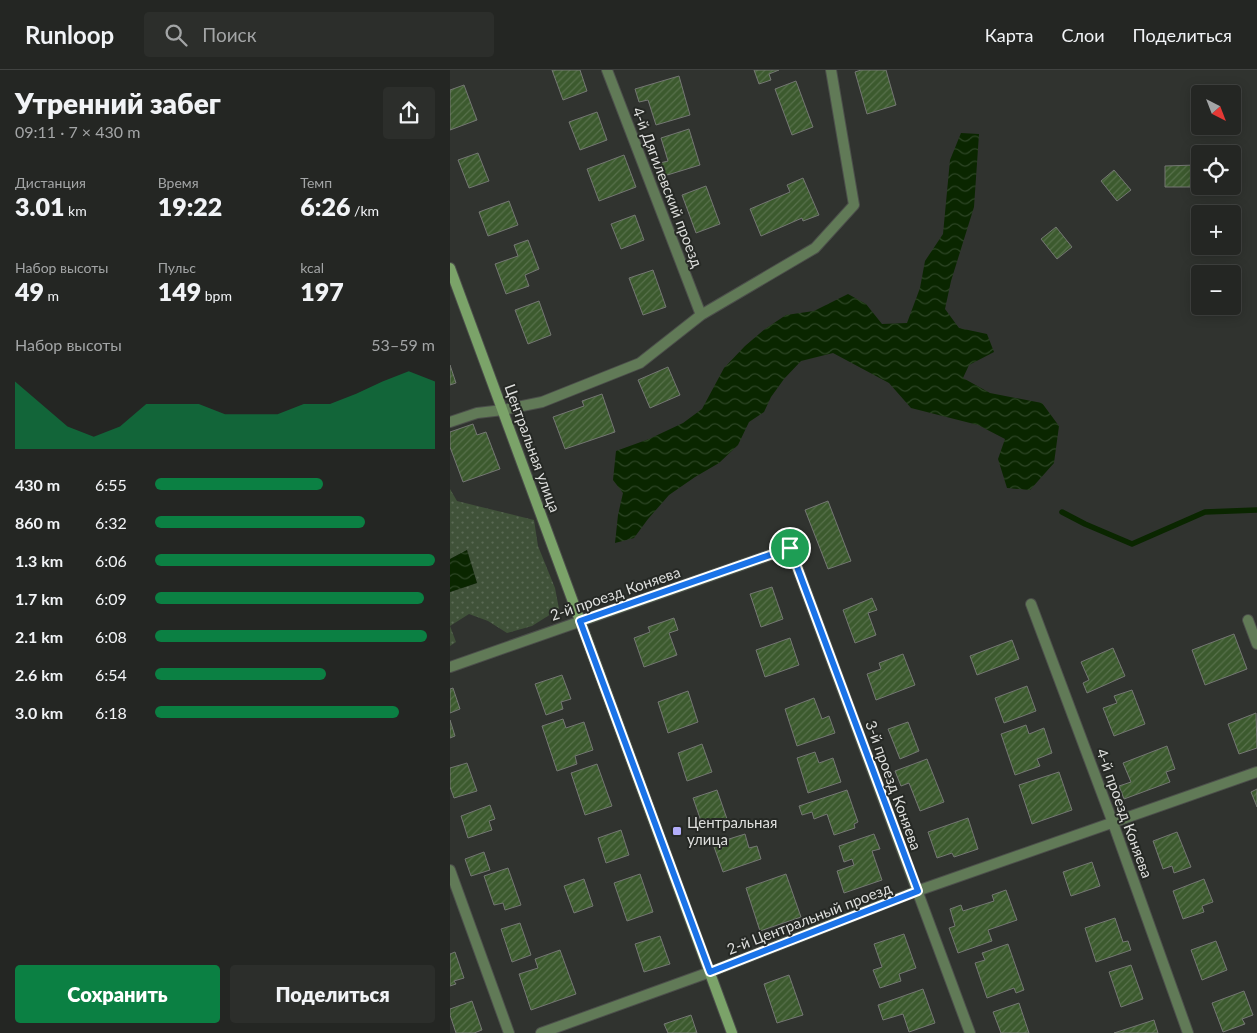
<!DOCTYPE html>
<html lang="ru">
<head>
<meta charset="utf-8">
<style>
  body { margin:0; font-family:Lato,sans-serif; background:#2c2e2b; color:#f1f3f6; height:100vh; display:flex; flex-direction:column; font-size:19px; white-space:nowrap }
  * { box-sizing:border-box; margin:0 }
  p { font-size:16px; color:#a3a5a6 }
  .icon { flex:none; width:28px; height:28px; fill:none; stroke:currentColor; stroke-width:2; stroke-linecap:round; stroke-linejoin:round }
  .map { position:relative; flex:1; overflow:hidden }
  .sheet { display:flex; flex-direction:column; background:#242623; width:450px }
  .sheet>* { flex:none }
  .needle { width:32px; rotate:138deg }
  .buttons { position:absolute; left:741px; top:15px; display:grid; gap:10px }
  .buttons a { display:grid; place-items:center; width:50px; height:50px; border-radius:5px; background:#242623; box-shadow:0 2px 12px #0003,0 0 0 1px #414341; font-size:25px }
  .pin { position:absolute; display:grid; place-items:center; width:42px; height:42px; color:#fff; margin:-21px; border:2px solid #fff; border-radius:50%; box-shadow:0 1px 5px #0007 }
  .round { display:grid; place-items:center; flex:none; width:52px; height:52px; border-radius:5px; background:#2c2e2b }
  .head { display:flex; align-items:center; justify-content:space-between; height:85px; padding:0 15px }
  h1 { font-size:28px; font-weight:800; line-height:38px }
  .metrics { display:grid; grid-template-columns:repeat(3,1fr); gap:8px; height:85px; padding:5px 15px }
  .metrics div { display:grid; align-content:center }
  .metrics b { font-size:25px; font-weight:800 }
  .metrics small { font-size:14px; font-weight:400 }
  .metrics p { font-size:14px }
  .chart { height:140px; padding:10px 15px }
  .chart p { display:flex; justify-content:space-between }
  .chart svg { width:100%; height:90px; margin-top:5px; fill:#0b8043; opacity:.7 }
  .primary-button { display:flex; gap:10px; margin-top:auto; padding:10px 15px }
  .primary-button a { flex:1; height:58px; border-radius:5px; background:#0b8043; color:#fff; font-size:20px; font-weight:800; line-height:58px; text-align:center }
  .primary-button a+a { background:#2c2e2b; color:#f1f3f6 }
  ul { padding:0 15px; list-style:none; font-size:16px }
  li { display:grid; grid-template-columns:80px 60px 1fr; align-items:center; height:38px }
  li i { height:12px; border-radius:6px; background:#0b8043 }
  header { display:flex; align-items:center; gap:30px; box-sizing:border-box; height:70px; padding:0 25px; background:#242623; border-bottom:1px solid #414341 }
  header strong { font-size:24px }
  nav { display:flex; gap:28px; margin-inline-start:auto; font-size:18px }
  .search { width:350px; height:45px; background:#2c2e2b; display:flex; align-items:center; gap:12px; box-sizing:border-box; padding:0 18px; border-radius:5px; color:#a3a5a6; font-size:19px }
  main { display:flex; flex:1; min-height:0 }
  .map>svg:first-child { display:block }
  .grass { fill:url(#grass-dots) }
  .water { fill:url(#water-waves) }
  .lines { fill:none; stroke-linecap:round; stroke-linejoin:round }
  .stream { stroke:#0a2600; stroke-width:5.5 }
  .building { fill:url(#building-hatch); stroke:#747773 }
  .street-casing { stroke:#4c4f4b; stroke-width:12 }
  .secondary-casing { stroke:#4c4f4b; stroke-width:12 }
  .street { stroke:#617a57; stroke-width:10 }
  .secondary { stroke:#7ba369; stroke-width:10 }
  .route-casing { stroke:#fff; stroke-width:10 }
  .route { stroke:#1a73e8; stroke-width:6 }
  .poi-dot { fill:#b2adf9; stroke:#262925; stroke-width:2 }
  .labels { text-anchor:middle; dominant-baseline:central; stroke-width:4; stroke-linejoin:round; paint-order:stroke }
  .street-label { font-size:15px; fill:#dedfdd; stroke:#262925 }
  .poi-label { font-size:15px; fill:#dedfdd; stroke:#262925; text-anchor:start }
</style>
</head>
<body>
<header>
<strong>Runloop</strong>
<div class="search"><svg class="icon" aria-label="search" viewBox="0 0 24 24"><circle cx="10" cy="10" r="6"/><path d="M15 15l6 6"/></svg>Поиск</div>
<nav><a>Карта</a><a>Слои</a><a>Поделиться</a></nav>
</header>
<main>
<section class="sheet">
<div class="head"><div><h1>Утренний забег</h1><p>09:11 · 7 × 430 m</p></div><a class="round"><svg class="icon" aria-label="share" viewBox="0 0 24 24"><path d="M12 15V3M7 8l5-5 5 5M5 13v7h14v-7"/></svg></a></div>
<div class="metrics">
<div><p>Дистанция</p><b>3.01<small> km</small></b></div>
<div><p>Время</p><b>19:22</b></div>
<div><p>Темп</p><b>6:26<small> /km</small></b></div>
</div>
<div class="metrics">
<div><p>Набор высоты</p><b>49<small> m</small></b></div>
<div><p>Пульс</p><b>149<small> bpm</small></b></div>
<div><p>kcal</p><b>197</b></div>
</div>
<div class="chart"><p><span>Набор высоты</span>53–59 m</p>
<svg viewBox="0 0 160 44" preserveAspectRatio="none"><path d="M0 44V11L10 22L20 33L30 38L40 33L50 22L60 22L70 22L80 27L90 27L100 27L110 22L120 22L130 17L140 11L150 6L160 11V44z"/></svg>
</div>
<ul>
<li><b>430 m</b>6:55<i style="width:60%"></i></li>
<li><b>860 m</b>6:32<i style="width:75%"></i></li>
<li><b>1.3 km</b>6:06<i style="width:100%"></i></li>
<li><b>1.7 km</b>6:09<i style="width:96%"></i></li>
<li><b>2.1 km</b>6:08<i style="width:97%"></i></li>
<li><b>2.6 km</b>6:54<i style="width:61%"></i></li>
<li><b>3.0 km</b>6:18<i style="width:87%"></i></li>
</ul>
<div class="primary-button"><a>Сохранить</a><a>Поделиться</a></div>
</section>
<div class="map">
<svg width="807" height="963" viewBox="0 0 807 963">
  <defs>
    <pattern id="grass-dots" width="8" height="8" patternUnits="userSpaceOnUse" patternTransform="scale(1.25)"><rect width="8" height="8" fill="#405239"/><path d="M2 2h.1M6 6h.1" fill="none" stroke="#5b6a55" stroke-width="1.8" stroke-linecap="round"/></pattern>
    <pattern id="water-waves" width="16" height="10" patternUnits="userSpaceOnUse" patternTransform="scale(1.25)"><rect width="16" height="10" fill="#0a2600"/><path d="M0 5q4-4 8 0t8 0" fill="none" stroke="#2d4525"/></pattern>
    <pattern id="building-hatch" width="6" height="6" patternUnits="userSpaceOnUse" patternTransform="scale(1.25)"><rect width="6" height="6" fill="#3c5a2e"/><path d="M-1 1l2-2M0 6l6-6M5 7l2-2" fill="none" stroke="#58714c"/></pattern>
  </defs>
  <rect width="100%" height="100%" fill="#30332f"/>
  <path class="grass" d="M0,419L7,431L84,450L88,476L105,518L109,539L82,556L57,563L38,551L19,544L0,556L6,572L0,576V522L27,513L17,480L0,489Z"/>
  <path class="water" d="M511,63L529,64L524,137L501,211L495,239L509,258L537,264L544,282L519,295L513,308L540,323L592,333L609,356L604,393L580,420L557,418L548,389L555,369L528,355L461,338L439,313L383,283L351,291L334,309L321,327L314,342L299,352L288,375L269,393L245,407L219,425L198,449L184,468L165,473L168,445L173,423L163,410L166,381L199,369L233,353L252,339L274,298L295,276L315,259L336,245L364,241L398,224L416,234L432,254L457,253L470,218L475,191L493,164L500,90Z
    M17,480L27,513L0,522V489Z"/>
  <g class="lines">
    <path class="stream" d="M612,442L635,454L682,474L755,442L807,440"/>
  </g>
  <path class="building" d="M102,0H130L137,21L113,30Z
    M304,0H329L319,4L321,10L309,14Z
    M411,0H436L446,35L417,44L405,2Z
    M229,6L240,45L206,55L198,30L189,32L185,19Z
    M346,11L363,57L342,65L325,19Z
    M14,15L27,50L0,60V20Z
    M147,42L157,70L130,80L119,52Z
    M239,59L250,95L214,106L210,93L218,91L211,68Z
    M28,83L39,111L19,118L8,90Z
    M174,85L186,117L149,131L137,99Z
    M746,95V117H715V96Z
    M664,100L681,120L667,131L651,111Z
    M353,108L369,145L353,151L352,148L311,166L300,139L340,122L337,115Z
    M256,116L270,154L246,163L232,125Z
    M59,131L68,155L38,166L29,142Z
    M185,145L194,170L171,179L161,154Z
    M606,157L622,177L607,189L591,169Z
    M78,170L89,199L75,205L79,216L56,224L45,194L68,186L64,175Z
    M203,200L216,237L193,245L179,208Z
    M89,231L101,265L78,274L65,240Z
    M0,295L6,313L0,315Z
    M218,297L230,325L200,338L188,310Z
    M152,324L165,362L115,379L103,347L134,336L132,331Z
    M23,354L27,365L36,362L50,399L13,412L0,377V362Z
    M378,431L401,491L378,499L355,440Z
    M322,517L333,549L311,557L300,524Z
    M422,528L427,540L418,543L426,565L405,573L393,540Z
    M224,548L228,560L219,563L227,585L194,597L184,568L200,562L198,557Z
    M784,564L797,599L755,615L742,580Z
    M340,568L349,595L315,607L306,580Z
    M562,570L569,589L527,605L520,586Z
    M663,578L675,606L637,623L633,613L639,610L631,592Z
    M453,584L465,615L426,630L417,604L431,599L429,593Z
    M112,605L121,629L111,632L113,639L96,645L85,614Z
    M577,616L586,641L554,653L545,628Z
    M3,618L10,639L0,643V619Z
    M682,620L695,654L664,666L653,638L667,633L664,626Z
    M238,621L248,652L218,663L208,632Z
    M364,628L372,649L379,646L385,663L347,676L335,639Z
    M806,643L807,678L789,684L778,654Z
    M113,649L116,658L134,652L143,680L125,686L127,694L107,701L92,656Z
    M0,650L5,666L0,668Z
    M458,652L469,681L450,689L438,659Z
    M576,655L579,664L594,658L602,683L587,689L590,696L565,705L551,664Z
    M252,674L262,702L237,711L228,683Z
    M717,676L725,699L716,702L720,712L674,729L669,716L681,712L673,693Z
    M365,682L369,693L383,688L391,712L358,723L347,688Z
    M477,689L494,732L470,741L459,713L451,716L445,701Z
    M17,693L27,721L4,728L0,717V698Z
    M147,694L162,736L135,745L121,703Z
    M609,702L622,740L582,754L569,715Z
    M807,719V737L801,722Z
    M267,720L277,749L253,757L243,728Z
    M397,720L408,752L404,754L405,758L384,765L377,744L364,749L362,742L352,745L349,736Z
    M40,735L45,749L39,751L42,760L18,768L11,746Z
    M518,748L528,779L504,787L502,783L487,788L478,762Z
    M171,760L179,785L156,793L148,768Z
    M727,762L741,797L724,803L722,796L713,799L703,771Z
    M295,764L299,778L307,776L311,789L273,802L263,774Z
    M424,764L430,779L422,781L432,810L394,823L387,801L404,795L402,789L394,792L389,776Z
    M34,782L40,800L21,806L15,789Z
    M642,792L650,816L621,826L613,802Z
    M58,798L71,835L55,840L53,833L44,835L34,806Z
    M190,804L203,842L177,851L164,813Z
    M336,804L351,847L310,861L296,818Z
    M134,809L143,836L124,843L114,816Z
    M754,809L763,832L752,836L754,842L733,849L723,821Z
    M556,820L567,850L538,860L542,871L508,883L499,858L505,856L500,839L511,835L513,841L544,831L542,825Z
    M665,848L673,872L678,871L681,880L646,892L635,858Z
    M70,853L81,885L62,892L51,859Z
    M454,864L466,898L449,904L451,911L430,918L423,900L432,897L424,874Z
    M210,866L220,894L194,902L185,874Z
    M766,871L777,900L752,910L741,880Z
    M558,874L574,920L566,923L564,918L537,928L525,893L535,890L532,883Z
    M110,880L126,924L81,940L69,904L88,898L85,889Z
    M5,882L14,908L4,911L6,914L0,916V884Z
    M681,895L693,929L671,937L659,902Z
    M339,905L353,945L327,953L314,914Z
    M473,919L485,953L459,962L453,944L433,950L428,935Z
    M794,921L803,945L792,949L795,954L773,962L762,933Z
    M22,931L32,960L24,963H6L0,945V939Z
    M569,933L579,963H551L543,942Z
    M241,945L247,963H218L214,954Z
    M704,950L708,963H664Z"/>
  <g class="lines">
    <g class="street-casing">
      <path id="street" d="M157,0L251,245
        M0,352L27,343L53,340L92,332L190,293L251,245L365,178L404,135L381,0
        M581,534L663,753L738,963
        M798,550L807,574
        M0,597L340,478L520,963
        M0,800L59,963
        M91,963L260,902L467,821L807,702"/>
    </g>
    <g class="secondary-casing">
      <path id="secondary" d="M0,198L282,963"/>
    </g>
    <use href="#street" class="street"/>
    <use href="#secondary" class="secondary"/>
  </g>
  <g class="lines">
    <g class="route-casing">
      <path id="route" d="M340,478L468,821L260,902L130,551Z"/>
    </g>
    <use href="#route" class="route"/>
  </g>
  <rect class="poi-dot" x="222" y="756" width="10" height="10" rx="2.5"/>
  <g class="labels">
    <g class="street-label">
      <text transform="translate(218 117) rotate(69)">4-й Дягилевский проезд</text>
      <text transform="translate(83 378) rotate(70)">Центральная улица</text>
      <text transform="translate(165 523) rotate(-19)">2-й проезд Коняева</text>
      <text transform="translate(444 715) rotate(70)">3-й проезд Коняева</text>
      <text transform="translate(675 743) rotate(70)">4-й проезд Коняева</text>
      <text transform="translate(359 848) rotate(-21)">2-й Центральный проезд</text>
    </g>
    <g class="poi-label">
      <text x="237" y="752">Центральная<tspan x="237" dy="17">улица</tspan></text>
    </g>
  </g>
</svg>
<div class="buttons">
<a><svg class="needle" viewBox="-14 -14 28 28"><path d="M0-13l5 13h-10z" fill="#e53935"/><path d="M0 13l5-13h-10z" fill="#a3a5a6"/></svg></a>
<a><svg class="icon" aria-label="locate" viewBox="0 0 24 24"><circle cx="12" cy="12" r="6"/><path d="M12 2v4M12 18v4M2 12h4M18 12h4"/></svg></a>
<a>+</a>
<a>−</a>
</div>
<div class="pin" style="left:340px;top:478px;background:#1e9e55"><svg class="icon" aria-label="arrive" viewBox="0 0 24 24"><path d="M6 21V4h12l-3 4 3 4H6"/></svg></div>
</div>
</main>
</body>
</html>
